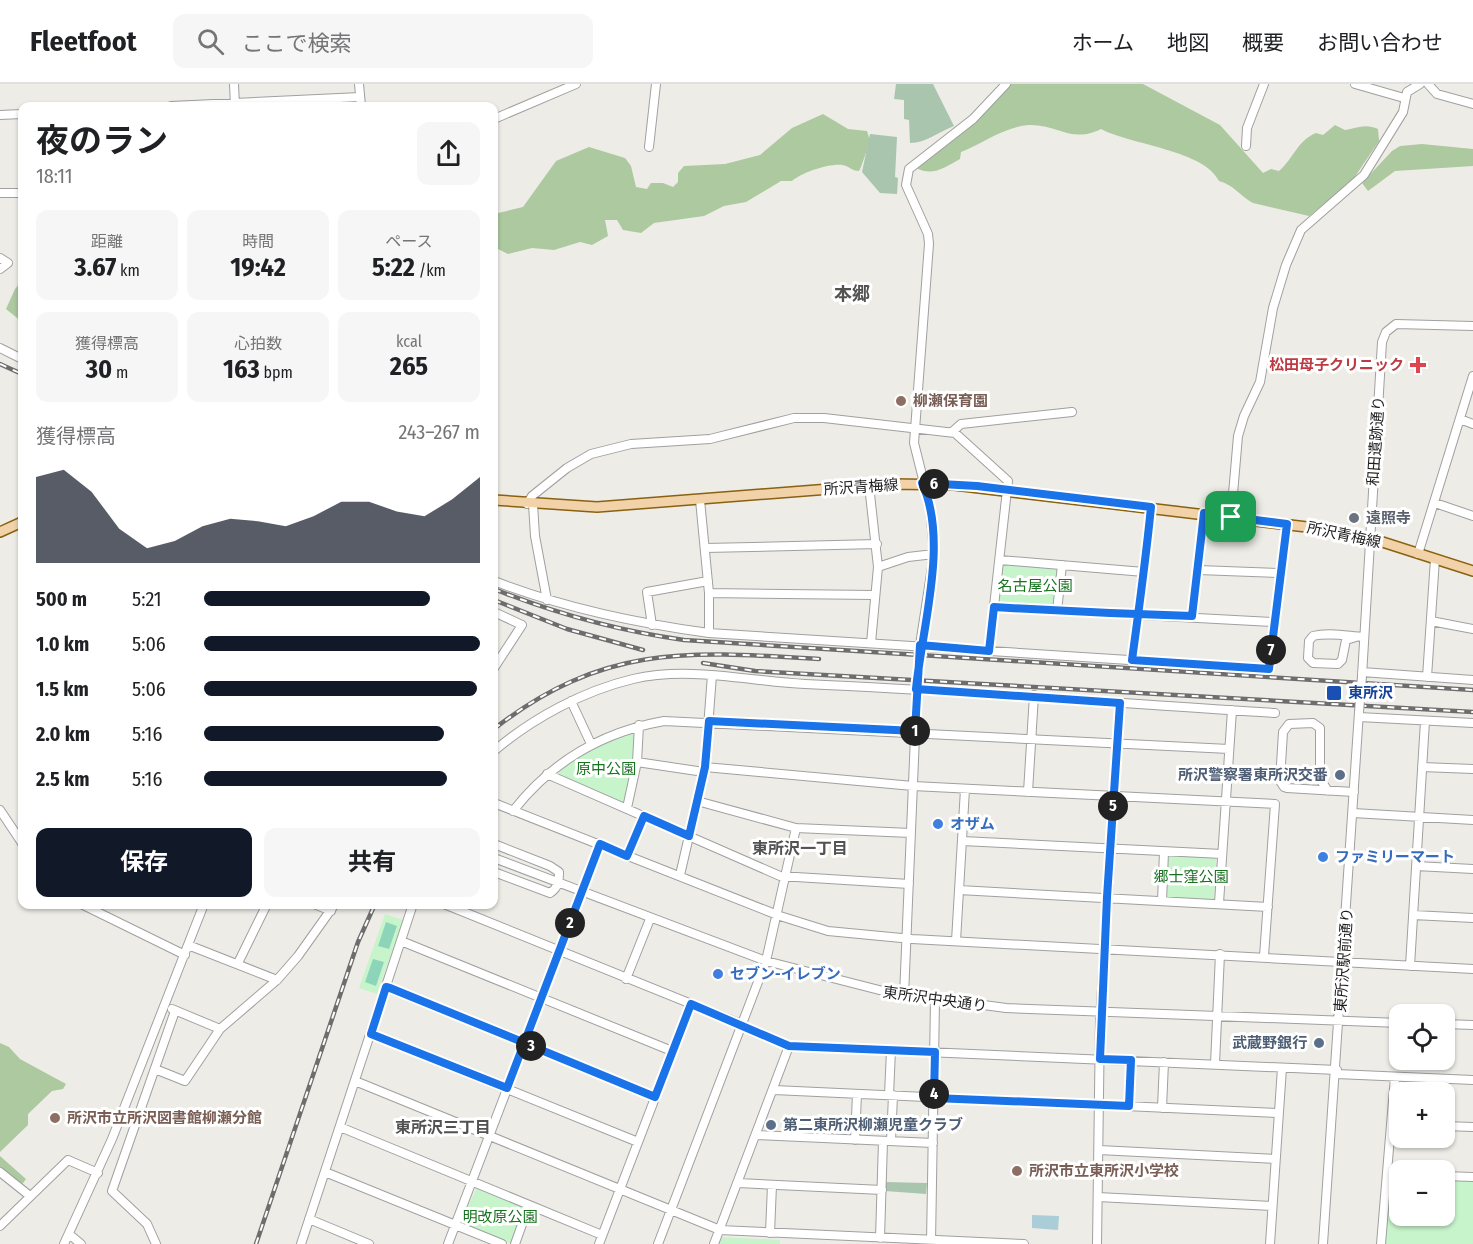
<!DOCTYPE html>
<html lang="ja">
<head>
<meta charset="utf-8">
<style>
  body { margin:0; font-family:"Fira Sans Condensed","Noto Sans JP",sans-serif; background:#f6f6f6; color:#202124; height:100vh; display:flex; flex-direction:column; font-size:22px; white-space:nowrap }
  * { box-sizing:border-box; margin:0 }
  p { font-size:20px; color:#757577 }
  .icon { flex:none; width:33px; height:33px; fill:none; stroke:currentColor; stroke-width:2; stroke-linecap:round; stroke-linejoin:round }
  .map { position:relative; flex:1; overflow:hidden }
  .details { position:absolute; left:18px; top:18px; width:480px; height:807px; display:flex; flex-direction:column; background:#fff; border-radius:12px; box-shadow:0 2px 4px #0004 }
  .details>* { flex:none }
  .tools { position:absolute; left:1389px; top:920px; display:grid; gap:12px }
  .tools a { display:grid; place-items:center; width:66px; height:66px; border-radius:12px; background:#fff; box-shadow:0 2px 4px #0004; font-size:30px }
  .pin { position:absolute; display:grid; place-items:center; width:51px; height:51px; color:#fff; margin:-26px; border-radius:12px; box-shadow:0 3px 9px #0006 }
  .km { position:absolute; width:30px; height:30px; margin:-15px; border-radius:50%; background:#222; color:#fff; font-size:16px; line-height:30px; text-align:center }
  .round { display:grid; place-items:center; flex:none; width:63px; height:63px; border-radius:12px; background:#f6f6f6 }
  .summary { display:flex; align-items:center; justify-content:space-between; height:102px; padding:0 18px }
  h1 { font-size:33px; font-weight:700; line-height:45px }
  .stats { display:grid; grid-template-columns:repeat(3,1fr); gap:9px; height:102px; padding:6px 18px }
  .stats div { display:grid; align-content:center; border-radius:12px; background:#f6f6f6; text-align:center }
  .stats b { font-size:26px; font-weight:700 }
  .stats small { font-size:16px; font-weight:400 }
  .stats p { font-size:16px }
  .chart { height:168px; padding:12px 18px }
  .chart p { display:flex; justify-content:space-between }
  .chart svg { width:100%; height:108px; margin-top:6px; fill:#111827; opacity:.7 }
  .primary-button { display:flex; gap:12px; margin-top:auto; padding:12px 18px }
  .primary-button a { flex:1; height:69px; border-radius:12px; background:#111827; color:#fff; font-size:24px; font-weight:700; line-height:69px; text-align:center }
  .primary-button a+a { background:#f6f6f6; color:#202124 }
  ul { padding:0 18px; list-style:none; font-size:20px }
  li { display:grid; grid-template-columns:96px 72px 1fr; align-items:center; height:45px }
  li i { height:15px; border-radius:8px; background:#111827 }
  header { display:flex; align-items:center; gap:36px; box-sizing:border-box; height:84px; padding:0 30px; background:#fff; border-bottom:2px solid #e0e0e0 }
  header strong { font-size:28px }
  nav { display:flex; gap:33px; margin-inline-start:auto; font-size:21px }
  .search { width:420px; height:54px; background:#f6f6f6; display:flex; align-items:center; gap:15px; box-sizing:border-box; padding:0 21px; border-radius:12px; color:#757577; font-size:22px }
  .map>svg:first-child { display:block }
  .forest { fill:#acc99f }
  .cemetery { fill:#aac5ae }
  .park { fill:#c8f4cc }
  .pitch { fill:#8dd5b9 }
  .water { fill:#abcdd7 }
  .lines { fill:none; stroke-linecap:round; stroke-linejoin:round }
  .minor-casing { stroke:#a0a0a0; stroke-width:10 }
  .major-casing { stroke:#896110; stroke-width:12 }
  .minor { stroke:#fff; stroke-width:8 }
  .major { stroke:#f2d2a8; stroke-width:9 }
  .rail-casing { stroke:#6d6d6d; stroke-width:4.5 }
  .rail { stroke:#fff; stroke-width:2; stroke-dasharray:7; stroke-linecap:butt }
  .minor-bridge-casing { stroke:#a0a0a0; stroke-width:10; stroke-linecap:butt }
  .minor-bridge { stroke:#fff; stroke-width:8 }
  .route-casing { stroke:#fff; stroke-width:12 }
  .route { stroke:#1a73e8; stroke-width:8 }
  .health-dot { fill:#e0444e; stroke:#fff; stroke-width:2 }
  .education-dot { fill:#8d6e63; stroke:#fff; stroke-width:2 }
  .worship-dot { fill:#6b7280; stroke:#fff; stroke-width:2 }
  .transit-dot { fill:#1a4fb4; stroke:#fff; stroke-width:2 }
  .service-dot { fill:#5c6f8a; stroke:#fff; stroke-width:2 }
  .shop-dot { fill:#3f7fe0; stroke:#fff; stroke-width:2 }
  .labels { text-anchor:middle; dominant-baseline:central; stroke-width:6; stroke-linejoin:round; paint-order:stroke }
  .health-label { font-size:15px; font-weight:bold; fill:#be3a42; stroke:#fff; text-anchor:end }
  .education-label { font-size:15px; font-weight:bold; fill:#785e54; stroke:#fff; text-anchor:start }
  .street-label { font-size:15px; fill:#1f1f1f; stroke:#fff }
  .worship-label { font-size:15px; font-weight:bold; fill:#5b616d; stroke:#fff; text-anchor:start }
  .park-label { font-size:15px; fill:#18721f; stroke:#fff }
  .transit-label { font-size:15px; font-weight:bold; fill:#164399; stroke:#fff; text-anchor:start }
  .service-label { font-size:15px; font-weight:bold; fill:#4e5e75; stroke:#fff; text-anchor:end }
  .shop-label { font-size:15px; font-weight:bold; fill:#366cbe; stroke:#fff; text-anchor:start }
  .neighbourhood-label { font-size:16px; font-weight:bold; fill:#525252; stroke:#fff }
  .quarter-label { font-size:18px; font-weight:bold; fill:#525252; stroke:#fff }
</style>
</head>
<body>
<header>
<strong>Fleetfoot</strong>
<div class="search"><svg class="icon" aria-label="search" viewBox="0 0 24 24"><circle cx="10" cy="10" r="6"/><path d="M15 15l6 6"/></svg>ここで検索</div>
<nav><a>ホーム</a><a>地図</a><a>概要</a><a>お問い合わせ</a></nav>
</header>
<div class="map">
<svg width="1473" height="1160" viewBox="0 0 1473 1160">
  <rect width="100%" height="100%" fill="#eeece6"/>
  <path class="forest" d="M1010,0H1143L1220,41L1263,89L1271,85L1279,87C1294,74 1297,57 1316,49L1323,51L1335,41L1345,46C1356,44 1366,39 1378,45L1379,57L1352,97L1309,132L1253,119C1240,112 1234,101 1219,97C1204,66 1131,61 1101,45C1072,60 1057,40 1029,41C1004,43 984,59 961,68L960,75C945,83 933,93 916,84L987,25Z
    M823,30L848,45L867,47L870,57C868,62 861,85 859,87C853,87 851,84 846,82C835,77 802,88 792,97H781L746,118L724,122L704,132L654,139L641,149L623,146L617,136H605L608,152L592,161L580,158L554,166L532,164L508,170L494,163V130L523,123L556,77L589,63L625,74L631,82L636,103L647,105L651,99H663L673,103L678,98V89L684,82L725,80L760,71L792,44Z
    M1422,60L1473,65V82L1395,87L1368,107L1362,99L1392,67L1400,62Z
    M22,197V237H21L6,225L15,205Z
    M0,959L9,963L20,975L66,1000L63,1005L52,1007L28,1030V1041L0,1068Z
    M0,1072L26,1095L21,1102L0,1086Z"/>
  <path class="cemetery" d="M896,0H933L954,42C938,48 926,59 910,59L909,36L904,35V16L894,15Z
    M870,50L897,53L895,93L898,94L897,110L880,109L862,88Z
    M885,1098L927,1099L926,1110L885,1107Z"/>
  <path class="park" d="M1004,478L1058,483L1055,522L998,519Z
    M634,647L638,649L635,678L625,718L622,720L557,691L555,687L599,659Z
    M1168,770L1216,773L1214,816L1166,813Z
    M385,830L403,836L377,910L359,904Z
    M1390,1092L1399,1093L1400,1131H1444L1445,1095L1473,1096V1160H1385Z
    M477,1103L526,1123L512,1160L461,1138Z
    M721,1153L780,1156V1160H718Z"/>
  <path class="pitch" d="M386,838L397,842L389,865L378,862Z
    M373,875L384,878L376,902L365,898Z"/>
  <path class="water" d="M1032,1131L1059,1132L1058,1146L1032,1144Z"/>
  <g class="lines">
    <g class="minor-casing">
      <path id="minor" d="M234,0L235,22
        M359,0L361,22
        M1355,0L1404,14
        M1428,0L1437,10L1473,20
        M171,22L360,13
        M0,31L22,30
        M494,35L576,0
        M1246,62L1247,44L1264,0
        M649,63L656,0
        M0,109H22
        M0,174L8,179L0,185
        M0,264L22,275
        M1460,335L1473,340
        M952,348L961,340L1072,328
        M869,401L878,483L871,559
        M700,416L709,509V549
        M1435,419L1473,432
        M527,420L532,412L567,384L591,370L631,360L710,355L794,334H824L955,349L1008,397L989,567
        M533,420L535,452L547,516
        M1231,433L1238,352L1244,332L1260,298L1273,224L1286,181L1301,146L1364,91L1403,28L1407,8L1420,0
        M705,464L877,460
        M1418,470L1473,292
        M1000,476L1144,488
        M878,483L908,473L934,470
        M1198,486L1279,489
        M494,497C564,524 635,539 709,549L1269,585L1287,440
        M709,509L875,511
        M994,523L1274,538
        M1057,527L1062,481
        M494,528L522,541L494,584
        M1192,532L1204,429
        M1431,537L1473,545
        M652,541L647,508L708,497
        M1356,553L1346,556L1342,576L1338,580L1313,579L1308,574L1309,557L1313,552C1329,548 1347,552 1364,553
        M920,561L934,470L930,423L914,359L929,160L928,150L906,101L909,85L973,35L1006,0
        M1132,576L1151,423
        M1362,588L1473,596
        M1362,592L1382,258L1386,248L1396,240L1473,242
        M1427,593L1435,475
        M571,617L591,660
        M1359,633L1473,639
        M494,667C533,634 583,607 633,595C689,582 748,597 805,600C962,607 1118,619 1275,629
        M637,678L704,688
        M705,683L913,702L1275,720L1264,872
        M1422,683L1473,685
        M547,690L780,792L909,800
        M1328,707L1320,695V644L1313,639L1289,640L1283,648L1280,697L1284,703L1287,704L1354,708
        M1028,708L1034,611
        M697,717L796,744L911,749
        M494,719L780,832L828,847L912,855L1473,885
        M627,724L637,678L639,641
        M0,726L22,759
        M513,727C552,677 602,648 664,637L1229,665
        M1353,729L1473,736
        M962,757L1222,770
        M494,760L550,782L559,788C559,797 558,804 550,809L494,788
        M626,772L644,732
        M494,774L766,877L887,908L1006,924L1400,939
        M1416,782L1473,785
        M680,791L705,683L712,591
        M959,806L1268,823
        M1162,817L1164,768
        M1219,819L1232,626
        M81,820L185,871
        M314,820L331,827
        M444,820L741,940
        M1413,831L1473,834
        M401,857L672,967
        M956,857L965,705
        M188,861L277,896
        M238,879L267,820
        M1410,882L1425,637
        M626,895L650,835
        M386,903L655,1013
        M904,912L917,605
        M172,925L220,945
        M1444,940L1473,941
        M740,941L789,962L1337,986
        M371,950L638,1058
        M1215,980L1220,870
        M155,985L185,997L220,945L277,896L298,872L335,820
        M1337,990L1473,996
        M355,997L720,1146L1024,1160
        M774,1006L1278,1029
        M889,1011L891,966
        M1129,1022L1131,976
        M1162,1024L1164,978
        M1444,1042L1473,1043
        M340,1043L602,1151
        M756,1051L933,1059
        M855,1056L857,1010
        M891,1057L893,1011
        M1099,1066L1275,1075
        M0,1088L30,1112
        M325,1088L502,1160
        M1387,1090H1400
        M1444,1092L1473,1093
        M738,1099L882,1106
        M1098,1113L1272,1122
        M309,1135L369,1160
        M0,1142L68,1076L98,1089
        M770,1149L772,1101
        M69,1150L81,1160
        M880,1154L883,1057
        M931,1159L935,917
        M64,1160L112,1055L204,820
        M156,1160L147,1140L112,1107L175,927
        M301,1160L413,820
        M448,1160L600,761
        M515,1160L529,1121
        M599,1160L691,920
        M658,1160L766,877L796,744
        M714,1160L789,962
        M1097,1160L1100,936L1120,619
        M1270,1160L1282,984
        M1323,1160L1359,628
        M1381,1160L1395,993"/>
    </g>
    <g class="major-casing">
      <path id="major" d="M494,416L597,423L894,400L954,401L1332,446L1370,454L1473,487
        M0,448L22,438"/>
    </g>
    <use href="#minor" class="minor"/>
    <use href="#major" class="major"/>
    <g class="rail-casing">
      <path id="rail" d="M0,280L22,290
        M494,505C554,529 619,547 684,556L1473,606
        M494,516L567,545L643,566
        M703,579L755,587L1473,628
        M494,645C603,560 688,567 819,575
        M256,1160L358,858L375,820"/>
    </g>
    <use href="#rail" class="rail"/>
    <g class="minor-bridge-casing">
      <path id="minor-bridge" d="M917,605L920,561
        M1359,628L1362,592"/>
    </g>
    <use href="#minor-bridge" class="minor-bridge"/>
  </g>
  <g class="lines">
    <g class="route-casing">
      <path id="route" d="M1231,433L1204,429L1192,532C1126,530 1060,527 994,523L989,567L920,561L915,647L709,637L705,683L689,752L644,732L627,772L600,760C569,842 538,923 507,1004L371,950L386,903L390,904L520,957L529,961L655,1013L691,920L789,962L935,968L934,1014L1129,1022L1131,976L1100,975L1107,813L1120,619L916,605C922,543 949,457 922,399L977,402L1151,423C1146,474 1139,525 1132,576L1269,585L1287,440L1231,433"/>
    </g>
    <use href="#route" class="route"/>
  </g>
  <path class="health-dot" d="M1415 272h6v6h6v6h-6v6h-6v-6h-6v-6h6z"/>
  <g class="education-dot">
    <circle cx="901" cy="317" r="6"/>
    <circle cx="55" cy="1034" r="6"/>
    <circle cx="1017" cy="1087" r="6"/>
  </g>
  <circle class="worship-dot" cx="1354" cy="434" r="6"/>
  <rect class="transit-dot" x="1326" y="601" width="16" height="16" rx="3"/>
  <g class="service-dot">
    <circle cx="1340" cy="691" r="6"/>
    <circle cx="1319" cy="959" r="6"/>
    <circle cx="771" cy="1041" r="6"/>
  </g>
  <g class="shop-dot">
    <circle cx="938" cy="740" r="6"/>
    <circle cx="1323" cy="773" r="6"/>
    <circle cx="718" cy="890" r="6"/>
  </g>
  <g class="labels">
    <g class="health-label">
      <text x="1404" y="281">松田母子クリニック</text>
    </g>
    <g class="education-label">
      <text x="913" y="317">柳瀬保育園</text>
      <text x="67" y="1034">所沢市立所沢図書館柳瀬分館</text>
      <text x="1029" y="1087">所沢市立東所沢小学校</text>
    </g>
    <g class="street-label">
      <text transform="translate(1376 357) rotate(-86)">和田遺跡通り</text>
      <text transform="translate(861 403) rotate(-4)">所沢青梅線</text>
      <text transform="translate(1344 451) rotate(12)">所沢青梅線</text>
      <text transform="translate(1344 876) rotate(-86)">東所沢駅前通り</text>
      <text transform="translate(935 915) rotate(8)">東所沢中央通り</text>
    </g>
    <g class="worship-label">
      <text x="1366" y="434">遠照寺</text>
    </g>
    <g class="park-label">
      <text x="1035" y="502">名古屋公園</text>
      <text x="606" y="685">原中公園</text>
      <text x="1191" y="793">郷士窪公園</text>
      <text x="500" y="1133">明改原公園</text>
    </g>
    <g class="transit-label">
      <text x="1348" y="609">東所沢</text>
    </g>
    <g class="service-label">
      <text x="1328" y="691">所沢警察署東所沢交番</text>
      <text x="1307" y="959">武蔵野銀行</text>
      <text x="783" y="1041" text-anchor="start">第二東所沢柳瀬児童クラブ</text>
    </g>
    <g class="shop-label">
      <text x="950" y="740">オザム</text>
      <text x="1335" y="773">ファミリーマート</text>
      <text x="730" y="890">セブン-イレブン</text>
    </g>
    <g class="neighbourhood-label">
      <text x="800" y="764">東所沢一丁目</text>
      <text x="443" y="1043">東所沢三丁目</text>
    </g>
    <g class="quarter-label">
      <text x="852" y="210">本郷</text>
    </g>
  </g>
</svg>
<div class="tools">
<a><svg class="icon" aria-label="locate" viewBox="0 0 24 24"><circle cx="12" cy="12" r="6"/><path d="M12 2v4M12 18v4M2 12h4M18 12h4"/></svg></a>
<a>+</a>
<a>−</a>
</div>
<div class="pin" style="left:1231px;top:433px;background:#1e9e55"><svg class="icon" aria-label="arrive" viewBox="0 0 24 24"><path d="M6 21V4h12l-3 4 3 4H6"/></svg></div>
<b class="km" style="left:915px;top:647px">1</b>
<b class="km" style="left:570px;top:839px">2</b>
<b class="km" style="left:531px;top:962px">3</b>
<b class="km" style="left:934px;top:1010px">4</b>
<b class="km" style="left:1113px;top:722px">5</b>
<b class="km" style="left:934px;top:400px">6</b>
<b class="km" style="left:1271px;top:566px">7</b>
<section class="details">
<div class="summary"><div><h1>夜のラン</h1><p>18:11</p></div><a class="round"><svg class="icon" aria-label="share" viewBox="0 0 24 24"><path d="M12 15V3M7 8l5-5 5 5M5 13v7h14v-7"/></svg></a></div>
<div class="stats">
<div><p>距離</p><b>3.67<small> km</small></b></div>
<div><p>時間</p><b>19:42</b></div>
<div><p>ペース</p><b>5:22<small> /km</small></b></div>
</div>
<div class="stats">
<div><p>獲得標高</p><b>30<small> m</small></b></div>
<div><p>心拍数</p><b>163<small> bpm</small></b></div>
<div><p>kcal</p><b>265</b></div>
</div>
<div class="chart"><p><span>獲得標高</span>243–267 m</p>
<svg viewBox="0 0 160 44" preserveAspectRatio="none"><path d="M0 44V9L10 6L20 15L30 30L40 38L50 35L60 29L70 26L80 27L90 29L100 25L110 19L120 19L130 23L140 25L150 18L160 9V44z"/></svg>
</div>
<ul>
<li><b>500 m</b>5:21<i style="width:82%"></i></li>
<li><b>1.0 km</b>5:06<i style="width:100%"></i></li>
<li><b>1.5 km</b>5:06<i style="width:99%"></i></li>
<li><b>2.0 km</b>5:16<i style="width:87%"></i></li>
<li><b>2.5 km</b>5:16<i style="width:88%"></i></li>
</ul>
<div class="primary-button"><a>保存</a><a>共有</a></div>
</section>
</div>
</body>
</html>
